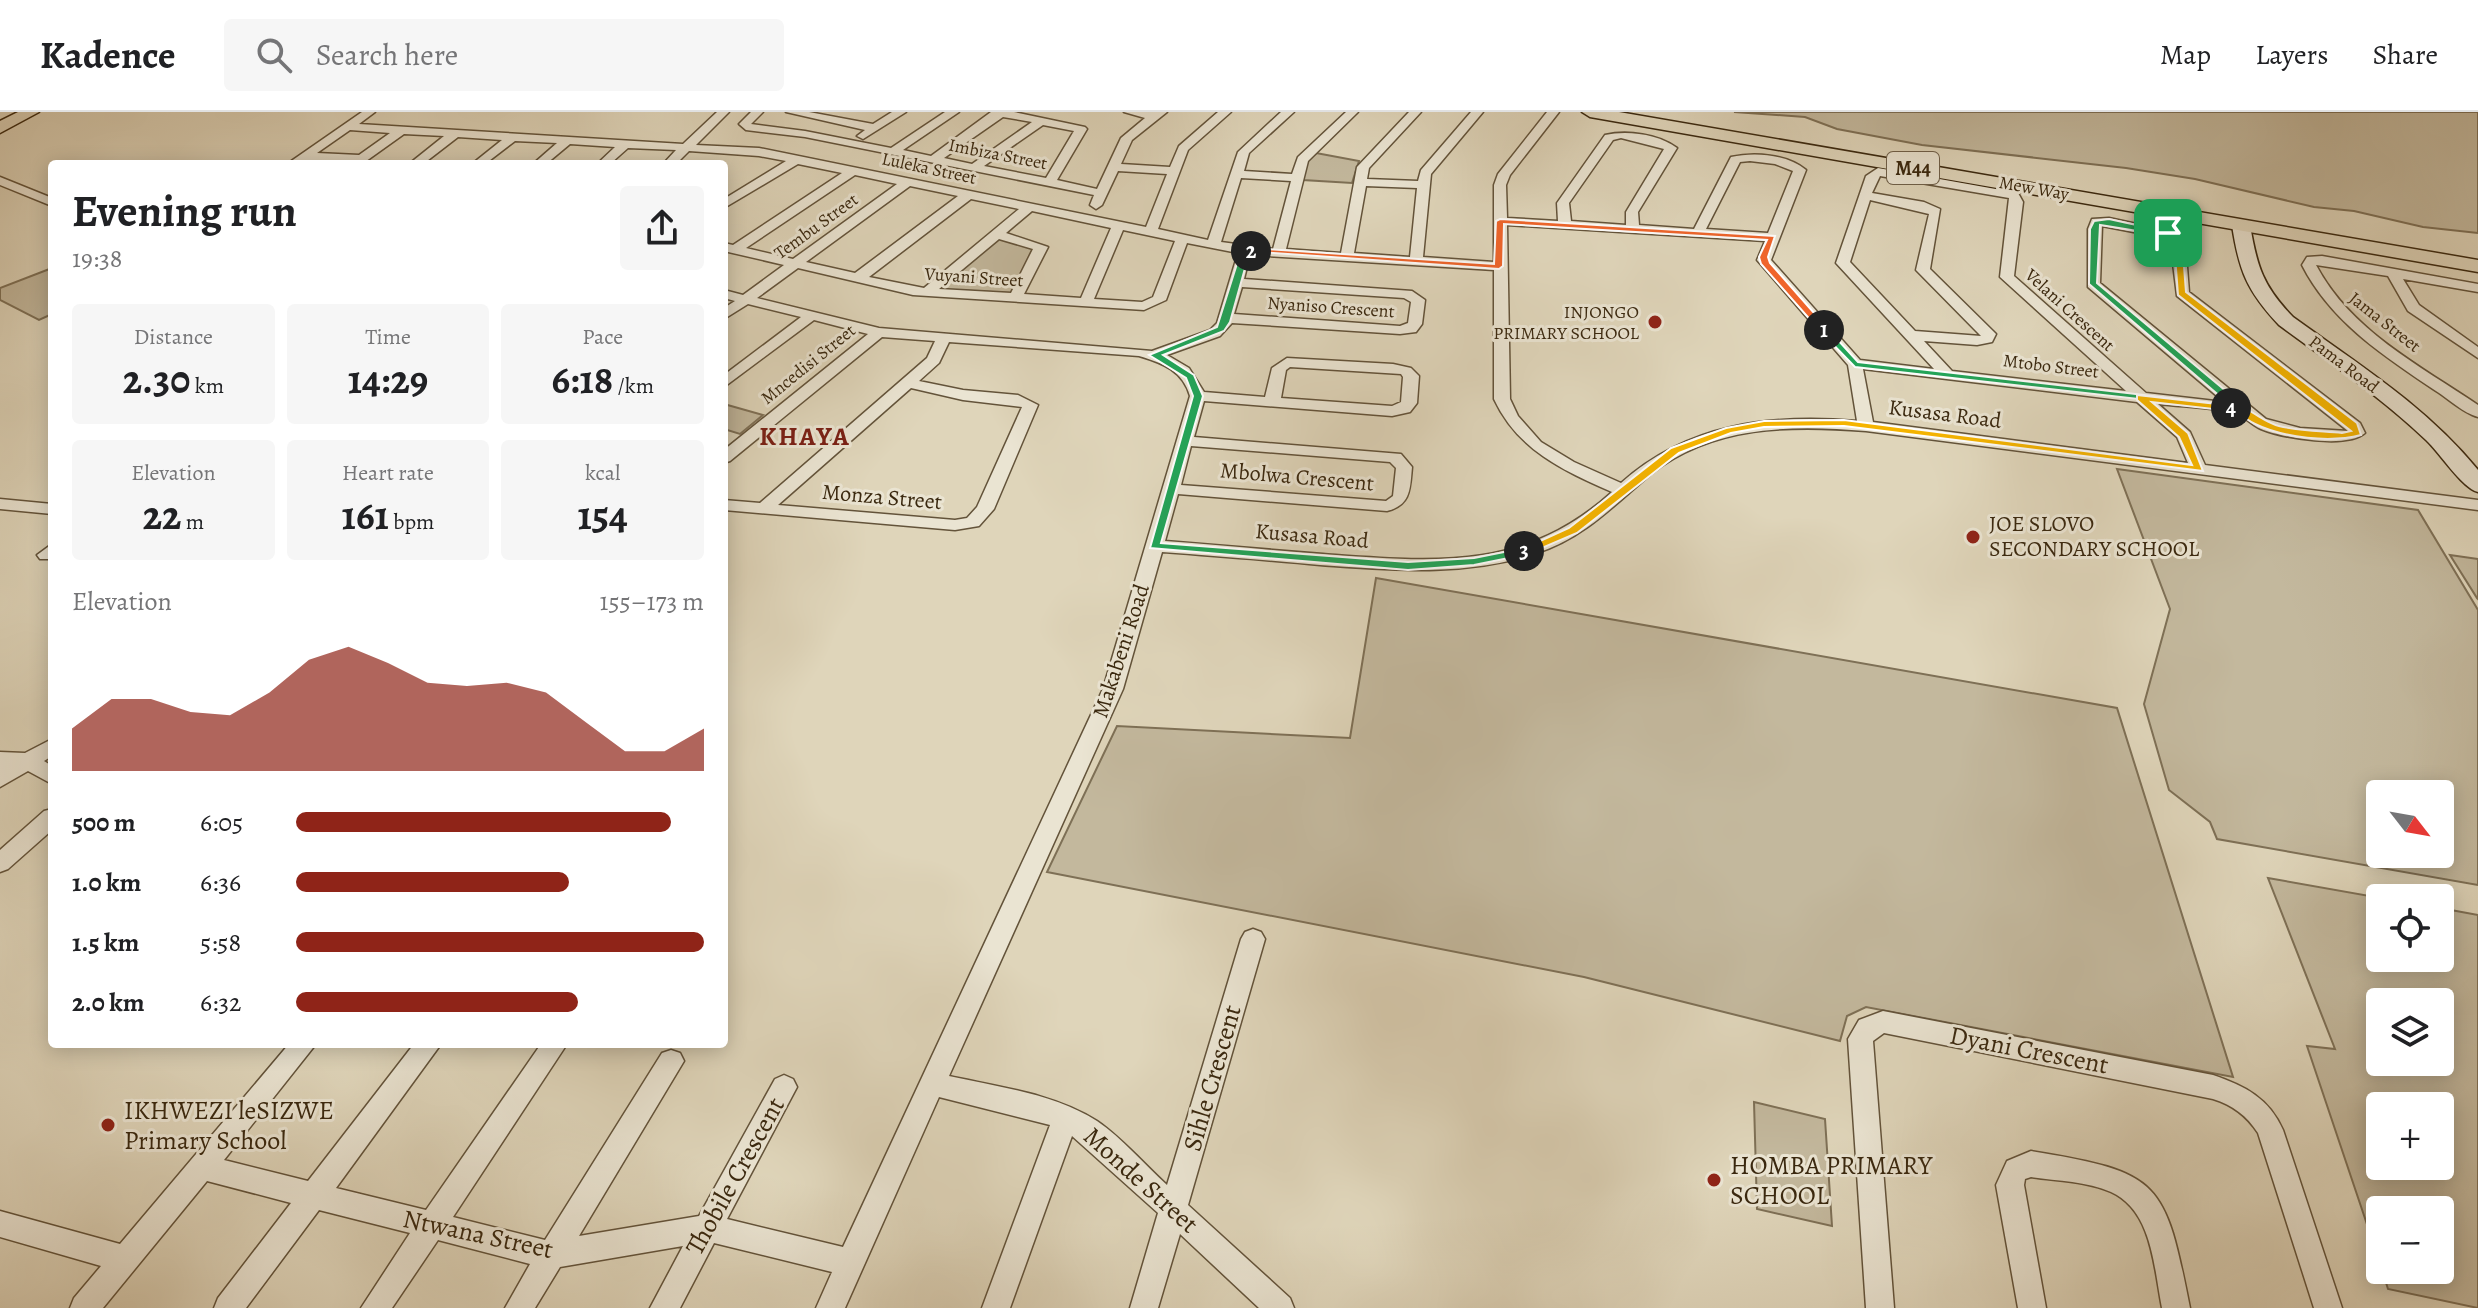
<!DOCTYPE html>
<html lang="en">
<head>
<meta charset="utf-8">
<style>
  body { margin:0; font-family:Alegreya,serif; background:#f6f6f6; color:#202124; height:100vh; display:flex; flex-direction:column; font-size:30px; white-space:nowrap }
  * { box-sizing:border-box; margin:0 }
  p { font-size:26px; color:#757577 }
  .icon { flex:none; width:44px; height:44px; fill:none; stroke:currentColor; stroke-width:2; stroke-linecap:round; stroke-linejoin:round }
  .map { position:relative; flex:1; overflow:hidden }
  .side { position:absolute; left:48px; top:48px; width:680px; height:888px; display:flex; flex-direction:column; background:#fff; border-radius:8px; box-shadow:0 4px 20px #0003 }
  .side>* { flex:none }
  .needle { width:52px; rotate:121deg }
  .controls { position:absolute; left:2366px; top:668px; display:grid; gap:16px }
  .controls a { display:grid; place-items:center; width:88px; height:88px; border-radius:8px; background:#fff; box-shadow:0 4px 20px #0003; font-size:40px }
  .pin { position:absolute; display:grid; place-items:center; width:68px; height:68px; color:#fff; margin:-34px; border-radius:16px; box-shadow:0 4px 12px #0006 }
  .km { position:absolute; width:40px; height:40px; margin:-20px; border-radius:50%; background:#222; color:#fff; font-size:22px; line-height:40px; text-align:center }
  .round { display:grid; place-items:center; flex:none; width:84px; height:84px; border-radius:8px; background:#f6f6f6 }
  .summary { display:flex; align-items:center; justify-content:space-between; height:136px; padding:0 24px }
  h1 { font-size:44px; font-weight:700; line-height:60px }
  .figures { display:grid; grid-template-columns:repeat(3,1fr); gap:12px; height:136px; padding:8px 24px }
  .figures div { display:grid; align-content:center; border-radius:8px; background:#f6f6f6; text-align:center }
  .figures b { font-size:40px; font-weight:700 }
  .figures small { font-size:22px; font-weight:400 }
  .figures p { font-size:22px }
  .chart { height:224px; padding:16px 24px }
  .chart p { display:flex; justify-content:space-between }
  .chart svg { width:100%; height:144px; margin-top:8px; fill:#8f2418; opacity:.7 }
  ul { padding:0 24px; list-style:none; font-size:26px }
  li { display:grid; grid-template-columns:128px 96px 1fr; align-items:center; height:60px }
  li i { height:20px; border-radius:10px; background:#8f2418 }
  header { display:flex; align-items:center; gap:48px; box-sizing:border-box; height:112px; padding:0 40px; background:#fff; border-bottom:2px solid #e0e0e0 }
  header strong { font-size:38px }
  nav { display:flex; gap:44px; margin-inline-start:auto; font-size:28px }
  .search { width:560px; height:72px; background:#f6f6f6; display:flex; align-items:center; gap:20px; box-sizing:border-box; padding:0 28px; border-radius:8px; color:#757577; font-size:30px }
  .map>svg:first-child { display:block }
  .green { fill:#c3b89d; stroke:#7e7056; stroke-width:2; fill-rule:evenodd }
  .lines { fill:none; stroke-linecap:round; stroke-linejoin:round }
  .street-casing { stroke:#63533a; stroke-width:3 }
  .secondary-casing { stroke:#3a280f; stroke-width:3 }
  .primary-casing { stroke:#3a280f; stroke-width:3 }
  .street { fill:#eae4d2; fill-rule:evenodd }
  .secondary { fill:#eae4d2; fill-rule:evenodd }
  .primary { fill:#dfd5ba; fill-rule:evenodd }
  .split-1 { fill:#22a559; stroke:#fff; stroke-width:2 }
  .split-2 { fill:#f0652b; stroke:#fff; stroke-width:2 }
  .split-3 { fill:#22a559; stroke:#fff; stroke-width:2 }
  .split-4 { fill:#f5b400; stroke:#fff; stroke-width:2 }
  .split-5 { fill:#f5b400; stroke:#fff; stroke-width:2 }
  .poi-dot { fill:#8f2418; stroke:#eae4d2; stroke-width:3 }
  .labels { text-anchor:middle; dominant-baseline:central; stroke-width:6; stroke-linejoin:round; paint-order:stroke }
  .far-street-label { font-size:18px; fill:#3a280f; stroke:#eae4d2 }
  .far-poi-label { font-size:18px; fill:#3a280f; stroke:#eae4d2; text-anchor:end }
  .shield { fill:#eae4d2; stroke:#6f604a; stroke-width:2 }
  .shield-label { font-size:20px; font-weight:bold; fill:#3a280f }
  .street-label { font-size:22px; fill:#3a280f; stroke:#eae4d2 }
  .poi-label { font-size:22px; fill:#3a280f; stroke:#eae4d2; text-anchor:start }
  .far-district-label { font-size:26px; font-weight:bold; letter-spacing:2px; fill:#7a1f14; stroke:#eae4d2 }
  .near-street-label { font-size:26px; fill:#3a280f; stroke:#eae4d2 }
  .near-poi-label { font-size:26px; fill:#3a280f; stroke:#eae4d2; text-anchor:start }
</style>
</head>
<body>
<header>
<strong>Kadence</strong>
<div class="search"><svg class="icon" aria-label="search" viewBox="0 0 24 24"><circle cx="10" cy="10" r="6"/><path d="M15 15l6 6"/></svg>Search here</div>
<nav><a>Map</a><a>Layers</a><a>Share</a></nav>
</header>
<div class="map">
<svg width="2478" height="1196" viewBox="0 0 2478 1196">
  <rect width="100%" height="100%" fill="#dfd5ba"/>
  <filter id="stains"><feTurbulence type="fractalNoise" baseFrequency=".0025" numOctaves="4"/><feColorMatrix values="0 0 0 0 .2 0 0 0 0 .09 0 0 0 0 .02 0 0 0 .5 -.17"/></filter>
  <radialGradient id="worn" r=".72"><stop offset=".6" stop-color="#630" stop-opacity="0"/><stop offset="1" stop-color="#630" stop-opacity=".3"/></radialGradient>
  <path class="green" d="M1734,0H2478V121L2423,115L2354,99L2314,95L2195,67L2126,56L1922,33L1837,17L1805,5Z
    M1316,41L1359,49L1352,71L1303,68L1306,51Z
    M1000,126L1035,133L1011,181L937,177Z
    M52,156V202L39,208L0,188V176Z
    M724,292L763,303L740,322L724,317Z
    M2117,357L2418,398L2478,498V773L2217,727L2210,710L2169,678L2144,592L2170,497ZM2440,682V742H2380V682Z
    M2450,443L2478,447V487L2477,486Z
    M1376,466L2117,596L2233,965L1866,895L1847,904L1840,929L1584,865L1047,760L1117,614L1350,626Z
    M2268,766L2381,786L2380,846H2440V796L2478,803V1196L2388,1177L2382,1158H2440V1098H2380V1151L2307,934L2335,937ZM2380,890H2440V950H2380ZM2380,994H2440V1054H2380Z
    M1754,990L1825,1007L1832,1114L1757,1097Z"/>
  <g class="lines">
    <g class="street-casing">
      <path id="street" d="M362,0H375L359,12L683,32L717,0H729L696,33L759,36L1146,115L1167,62L1118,59L1102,93L1096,97L1090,93L1094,83L805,25L746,18L739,12L751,0H763L751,12L805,19L891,36L945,0H959L903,38L931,44L991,0H1014L1085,15L1087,17L1057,68L1097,77L1121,26L1145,6L1124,0H1167L1132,28L1121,52L1170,55L1179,34L1218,0H1231L1188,38L1158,117L1208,128L1238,40L1281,0H1294L1249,41L1244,59L1292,62L1298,45L1346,0H1358L1308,49L1286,137L1341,141L1357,55L1409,0H1421L1369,56L1367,67L1418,69L1421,58L1471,0H1483L1431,62L1423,145L1494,150V73L1498,62L1547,0H1559L1510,63L1506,73L1507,106L1558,109L1557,91L1605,23C1627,18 1659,22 1677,36L1638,100L1639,113L1694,117L1731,45C1754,40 1787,42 1806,58L1771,148L1860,248L1934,257L1836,151L1866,64L1878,56L2018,81L2023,90L2014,164L2146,281L2224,290L2088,175V117L2092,107L2109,106L2179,121L2185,129L2189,180L2360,311L2365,321C2347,337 2283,326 2261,317C2251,313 2244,303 2234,301C2210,295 2183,295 2158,292L2190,320L2205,353L2478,388V398L1866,319C1791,313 1713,313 1651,362C1614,393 1584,426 1537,441C1466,465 1393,458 1320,453C1267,448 1214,444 1162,440L1123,577L949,964C999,975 1055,982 1097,1009C1122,1026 1145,1053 1167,1073L1241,827L1245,820L1253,817L1261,820L1265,827L1188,1093L1290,1186L1294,1196H1259L1180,1122L1158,1196H1130L1158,1101L1072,1024L1010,1196H982L1050,1013L939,985L845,1196H816L832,1160L714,1131L680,1196H650L683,1134L560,1155L535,1196H505L530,1152L438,1128L392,1196H361L410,1121L319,1098L246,1196H214L218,1186L291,1091L207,1069L103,1196H70L74,1186L101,1154L0,1125V1099L120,1132L289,932H316L224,1048L308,1069L414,932H441L336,1076L426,1098L541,932H567L453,1105L545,1128L662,941L671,938L680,941L684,949L579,1124L699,1104L775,967L784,963L793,967L797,975L727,1107L843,1135L1103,577L1190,284C1183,259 1163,251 1139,244L949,230L939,251L919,269L963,278L1018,283L1038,293L994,397L979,414L955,418L724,398V388L760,391L927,246L935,229L882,225L730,349L724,351V338L868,222L814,208L724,275V263L801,205L748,192L724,207V196L735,189L724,186V178L743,183L784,153L724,139V131L733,133L842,61L798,52L724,96V87L786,49L759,44L689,39L676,52H663L676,38L628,36L610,52H597L615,35L570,32L546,52H533L557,31L515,29L485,52H472L502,28L458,25L423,52H409L444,24L404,22L362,52L307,48L301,52H287ZM1003,5L1032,10L972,52L944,46ZM1043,13L1074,19L1046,66L984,54ZM350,18L390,21L359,43L317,41ZM1621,26L1664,37L1626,100V113L1571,109L1569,91L1613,28ZM1750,49L1775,52L1793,59L1768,121L1706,117L1740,50ZM855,63L897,72L793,147L746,136ZM1880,64L2009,86L2000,165L2126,279L1952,259L1924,229L1977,233L1992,230L1996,222L1930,157L1940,97L1924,90L1872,81ZM1241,66L1291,69L1273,137L1221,130ZM910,74L958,84L855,161L806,150ZM1366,74L1417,76L1410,145L1354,141ZM971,87L1019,97L924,176L869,165ZM1870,88L1929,102L1916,158L1981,224L1915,219L1850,150ZM1032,99L1111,116L1081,186L1024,182L1048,135L1006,121ZM1507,113L1765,129L1757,148L1848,253L1857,309C1770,302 1688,311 1621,371L1574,350L1541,330L1518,304L1510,287ZM2102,114L2170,127L2177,184L2348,319L2300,316L2266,307L2100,171ZM1123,118L1175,129L1153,185L1142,190L1094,187ZM999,127L1033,137L1011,181L939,177ZM1187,131L1238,141L1217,211L1210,218L1152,239L879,216L757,186L798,156L913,183L1144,198L1166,188ZM1250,143L1494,158V287C1518,338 1562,358 1612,380C1524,460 1434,450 1323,442C1270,438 1218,433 1165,429L1178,382L1387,399C1411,393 1410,377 1412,355L1401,342L1194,325L1204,289L1392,304L1410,300L1417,291L1419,264L1411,256L1393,252L1287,246L1272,256L1265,285L1204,280L1189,256L1167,243L1220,224L1232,211L1400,222L1416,220L1422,212L1425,188L1412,179L1244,167ZM1242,175L1404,186L1411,190L1408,211L1400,214L1234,202ZM1290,255L1401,262L1403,265L1401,290L1392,294L1281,286L1286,258ZM1863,257L2137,290L2177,325L2188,351L1873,310ZM911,276L963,288L1022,295L977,395L967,406L955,408L778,393ZM1191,334L1390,350L1396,356L1393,384L1386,389L1181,373Z
        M786,0H809L873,12L892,0H906L863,27L857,24L865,18Z
        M0,65L52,86V94L0,73Z
        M2322,144L2478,172V180L2403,167L2419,193L2478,235V246L2408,199L2388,164L2316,153C2350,218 2419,253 2478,293V305C2463,301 2449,287 2436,279C2384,244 2331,210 2302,153L2307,145Z
        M0,387L52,392V402L0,397Z
        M52,432V447H40L37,443Z
        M52,627V644L44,649L52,654V672L28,659L0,675V640L25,641Z
        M52,697V718L8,757L0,760V738L44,699Z
        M1883,899L2213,963C2245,974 2269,986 2283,1018L2342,1196H2314L2258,1021C2247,1004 2233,993 2213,987L1884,921L1873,929L1894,1196H1866L1848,927L1859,908Z
        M2031,1039C2161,1060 2165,1069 2190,1196H2162C2154,1157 2153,1099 2111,1080C2087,1069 2057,1069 2031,1065L2025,1067L2024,1073L2046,1196H2018L1996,1073L2007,1049Z"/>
    </g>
    <g class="secondary-casing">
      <path id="secondary" d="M2241,108L2250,113C2257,155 2263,174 2293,205C2358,252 2427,295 2478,358V380C2462,376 2440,341 2426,328C2381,285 2329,250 2279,213C2247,179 2239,159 2232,113Z"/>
    </g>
    <g class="primary-casing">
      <path id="primary" d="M18,0H39L0,21V9Z
        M1582,0H1619L2478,148V160L1590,5Z"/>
    </g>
    <use href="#street" class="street"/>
    <use href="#secondary" class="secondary"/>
    <use href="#primary" class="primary"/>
  </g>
  <path class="split-1" d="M2109,107L2173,121L2168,124L2100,113L2097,171L2245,295V299L1855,255L1819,218L1827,216L1858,250L2230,293L2089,172L2090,117L2094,109Z"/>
  <path class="split-2" d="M1500,107L1775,124L1768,145L1770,151L1829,218L1821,220L1761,152L1759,145L1767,128L1504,112L1503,154L1499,157L1247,139L1251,136L1494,152L1496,109Z"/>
  <path class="split-3" d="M1245,136L1255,139L1249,142L1230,210L1224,219L1163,243L1194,263L1203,284L1161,431L1408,450L1474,446L1524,436L1530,439L1528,442L1474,453L1408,458L1150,436L1193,284L1186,266L1149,243L1217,215L1241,139Z"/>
  <path class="split-4" d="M2137,283L2235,294V298L2231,299L2152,290L2188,321L2203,359L1844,314L1764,315L1731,321L1679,341L1577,421L1528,442L1518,439L1569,416L1671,336L1726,316L1764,309L1844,308L2192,353L2179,325L2137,288Z"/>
  <path class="split-5" d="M2165,119H2171L2182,129L2186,180L2357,311L2361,323C2330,331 2284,326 2255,312C2245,307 2240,300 2228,298V294C2248,292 2260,309 2279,314C2299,319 2321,319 2342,321L2351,319L2178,183L2174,130Z"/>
  <g class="poi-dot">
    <circle cx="1655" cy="210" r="8"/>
    <circle cx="1973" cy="425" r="8"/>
    <circle cx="108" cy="1013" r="8"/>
    <circle cx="1714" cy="1068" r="8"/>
  </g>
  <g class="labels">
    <g class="far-street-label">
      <text transform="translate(998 42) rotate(11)">Imbiza Street</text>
      <text transform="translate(929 56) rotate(12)">Luleka Street</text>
      <text transform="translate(2034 76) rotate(10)">Mew Way</text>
      <text transform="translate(816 114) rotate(-36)">Tembu Street</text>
      <text transform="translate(974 165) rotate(4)">Vuyani Street</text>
      <text transform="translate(1331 195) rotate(4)">Nyaniso Crescent</text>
      <text transform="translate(2070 198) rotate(42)">Velani Crescent</text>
      <text transform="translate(2385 210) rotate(38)">Jama Street</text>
      <text transform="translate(808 252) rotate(-39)">Mncedisi Street</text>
      <text transform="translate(2344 252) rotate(37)">Pama Road</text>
      <text transform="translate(2051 254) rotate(7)">Mtobo Street</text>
    </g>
    <g class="far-poi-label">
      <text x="1639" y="200">INJONGO<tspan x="1639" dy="21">PRIMARY SCHOOL</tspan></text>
    </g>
    <rect class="shield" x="1887" y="40" width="52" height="32" rx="6"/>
    <g class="shield-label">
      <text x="1913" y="56">M44</text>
    </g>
    <g class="street-label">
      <text transform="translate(1945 302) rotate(7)">Kusasa Road</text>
      <text transform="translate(1297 365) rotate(5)">Mbolwa Crescent</text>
      <text transform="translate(882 385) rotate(5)">Monza Street</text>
      <text transform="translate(1312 424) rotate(5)">Kusasa Road</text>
      <text transform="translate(1121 539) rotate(-72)">Makabeni Road</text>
    </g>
    <g class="poi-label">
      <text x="1989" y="412">JOE SLOVO<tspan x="1989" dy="25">SECONDARY SCHOOL</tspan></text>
    </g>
    <g class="far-district-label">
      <text x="805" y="324">KHAYA</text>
    </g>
    <g class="near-street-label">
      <text transform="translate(2029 938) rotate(11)">Dyani Crescent</text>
      <text transform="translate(1212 966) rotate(-74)">Sihle Crescent</text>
      <text transform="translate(735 1064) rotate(-61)">Thobile Crescent</text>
      <text transform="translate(1141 1068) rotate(42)">Monde Street</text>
      <text transform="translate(478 1122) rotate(12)">Ntwana Street</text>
    </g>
    <g class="near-poi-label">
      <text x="124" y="998">IKHWEZI leSIZWE<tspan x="124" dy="30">Primary School</tspan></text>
      <text x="1730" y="1053">HOMBA PRIMARY<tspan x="1730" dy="30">SCHOOL</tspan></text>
    </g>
  </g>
  <rect width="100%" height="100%" filter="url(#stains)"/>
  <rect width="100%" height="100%" fill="url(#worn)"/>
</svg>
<div class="controls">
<a><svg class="needle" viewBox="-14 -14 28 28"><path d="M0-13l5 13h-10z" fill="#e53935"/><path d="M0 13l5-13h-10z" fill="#757577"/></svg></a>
<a><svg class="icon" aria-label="locate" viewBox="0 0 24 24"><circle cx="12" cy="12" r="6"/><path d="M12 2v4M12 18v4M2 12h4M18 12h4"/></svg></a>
<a><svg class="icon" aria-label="layers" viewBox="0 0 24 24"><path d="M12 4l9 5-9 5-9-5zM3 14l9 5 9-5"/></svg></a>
<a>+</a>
<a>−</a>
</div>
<div class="pin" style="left:2168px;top:121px;background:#1e9e55"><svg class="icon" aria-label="arrive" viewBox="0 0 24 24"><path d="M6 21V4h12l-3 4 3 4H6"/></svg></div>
<b class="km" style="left:1824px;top:218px">1</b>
<b class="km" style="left:1251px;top:139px">2</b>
<b class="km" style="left:1524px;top:439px">3</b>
<b class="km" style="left:2231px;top:296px">4</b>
<section class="side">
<div class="summary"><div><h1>Evening run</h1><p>19:38</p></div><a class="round"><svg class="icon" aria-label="share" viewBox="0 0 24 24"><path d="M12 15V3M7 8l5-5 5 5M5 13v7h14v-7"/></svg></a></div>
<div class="figures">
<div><p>Distance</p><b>2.30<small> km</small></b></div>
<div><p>Time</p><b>14:29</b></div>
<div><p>Pace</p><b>6:18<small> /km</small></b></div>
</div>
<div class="figures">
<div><p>Elevation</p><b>22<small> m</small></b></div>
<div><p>Heart rate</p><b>161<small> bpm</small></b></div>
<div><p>kcal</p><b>154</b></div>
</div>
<div class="chart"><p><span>Elevation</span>155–173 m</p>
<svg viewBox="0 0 160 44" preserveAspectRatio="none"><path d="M0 44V31L10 22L20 22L30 26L40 27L50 20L60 10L70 6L80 11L90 17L100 18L110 17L120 20L130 29L140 38L150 38L160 31V44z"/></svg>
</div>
<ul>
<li><b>500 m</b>6:05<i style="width:92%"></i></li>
<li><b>1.0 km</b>6:36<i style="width:67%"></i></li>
<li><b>1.5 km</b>5:58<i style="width:100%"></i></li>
<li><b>2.0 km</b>6:32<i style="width:69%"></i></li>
</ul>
</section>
</div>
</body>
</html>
